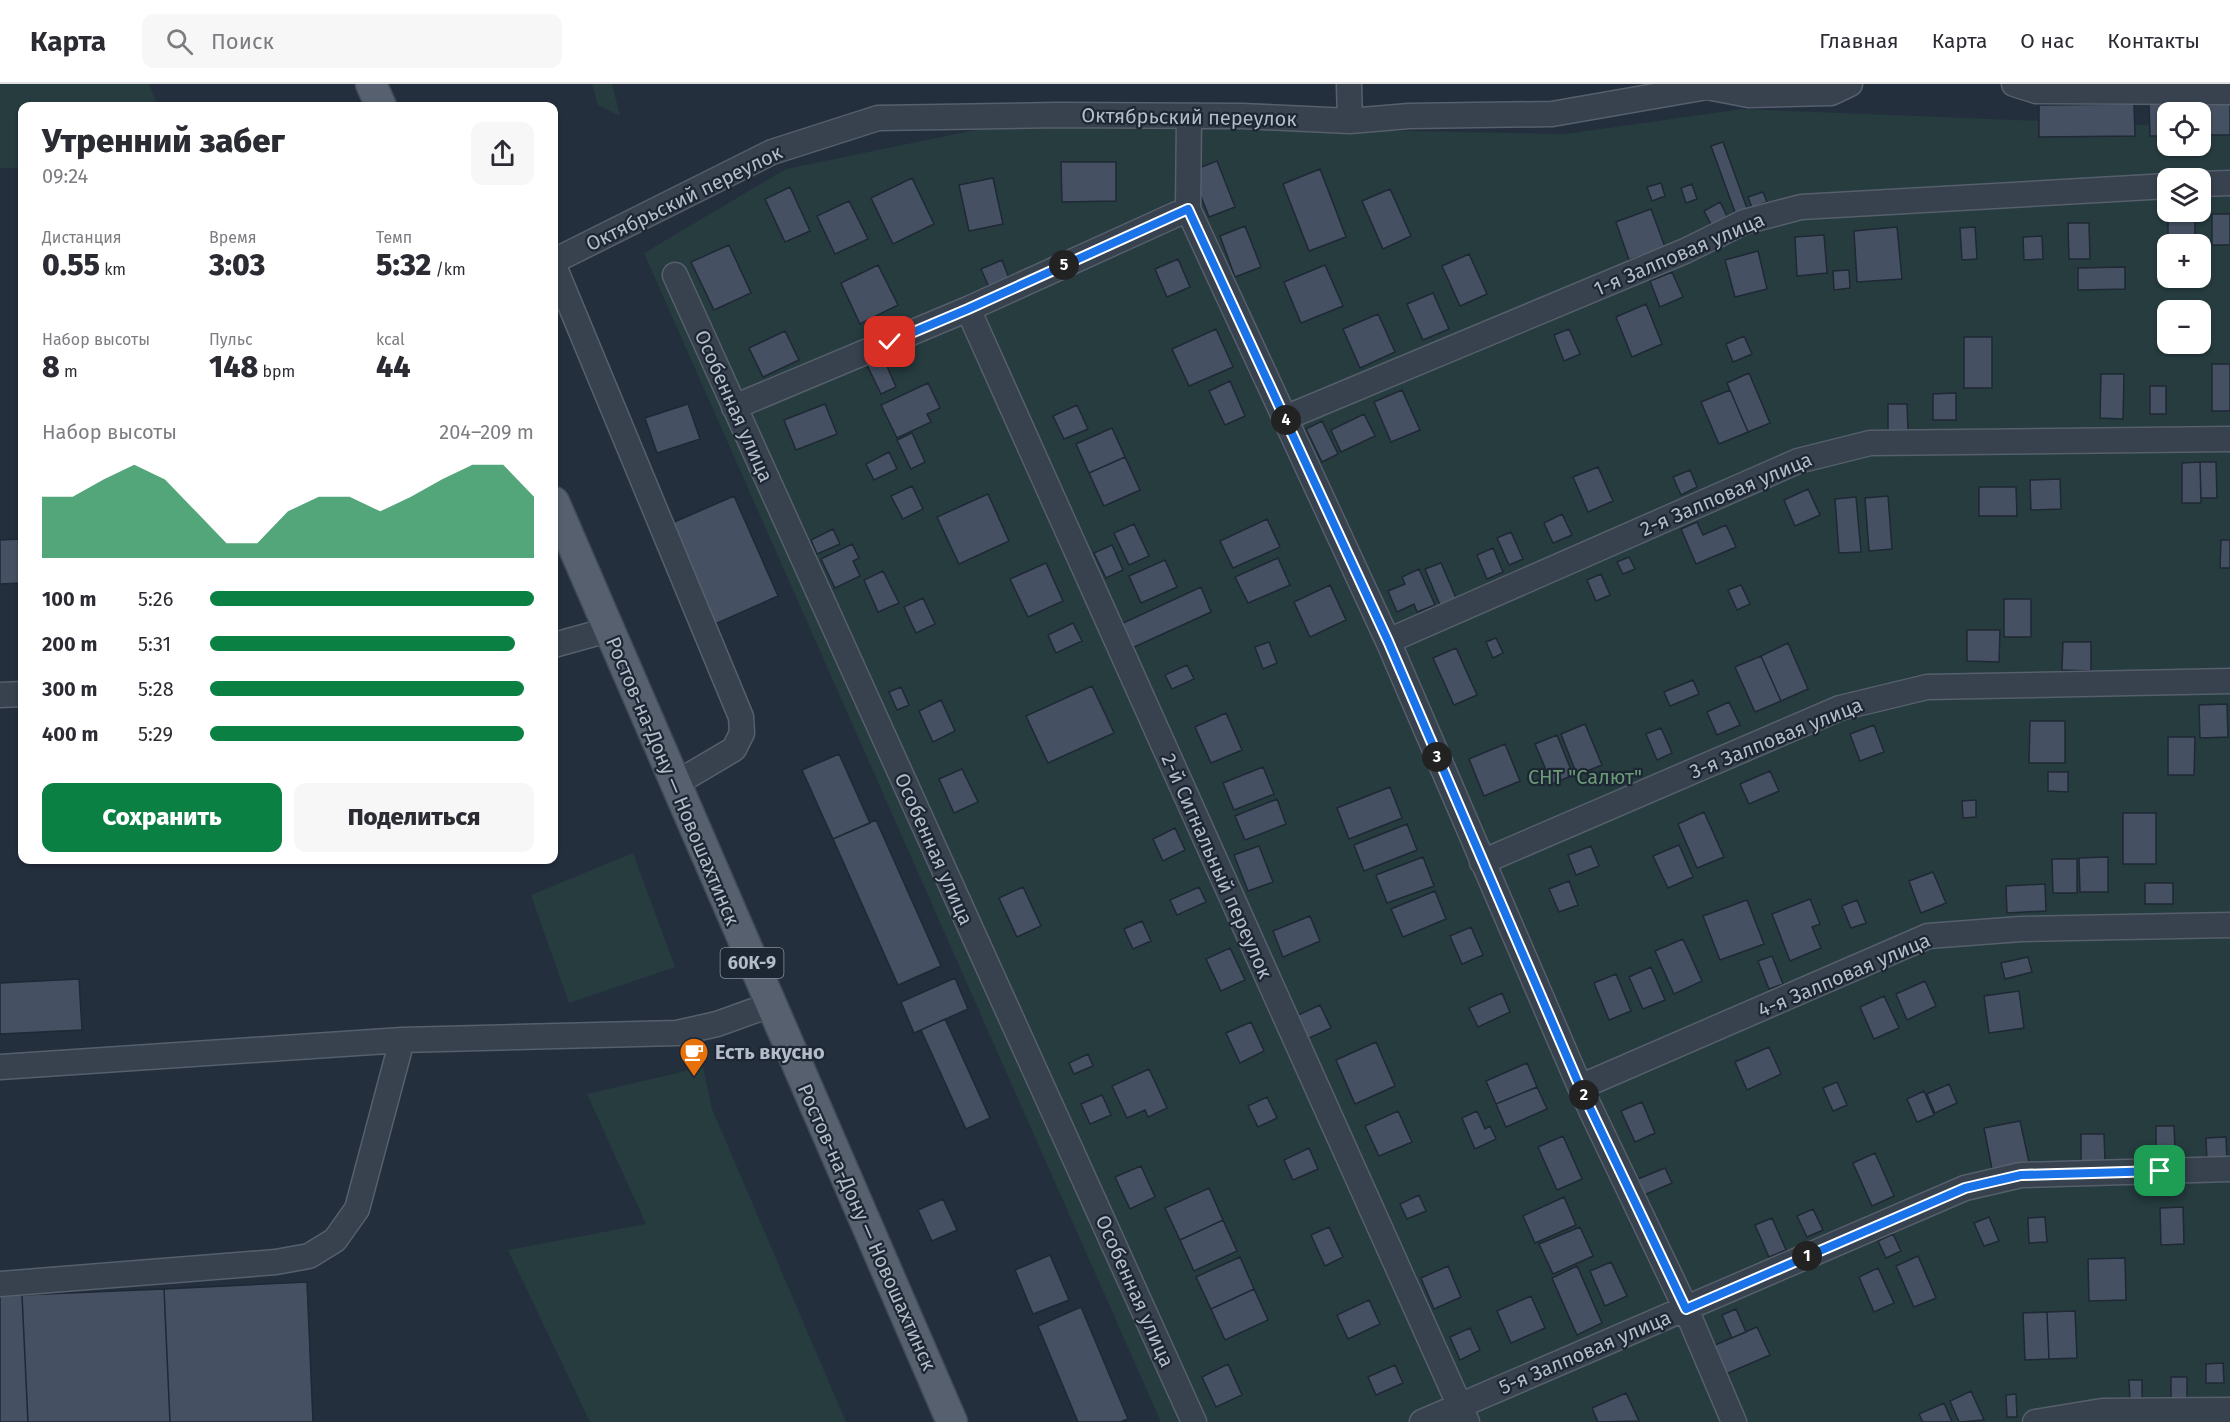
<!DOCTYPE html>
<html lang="ru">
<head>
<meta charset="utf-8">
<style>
  body { margin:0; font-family:"Fira Sans",sans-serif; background:#f7f7f7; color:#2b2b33; height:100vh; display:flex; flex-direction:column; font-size:22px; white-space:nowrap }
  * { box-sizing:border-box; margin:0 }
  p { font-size:20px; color:#7c7c81 }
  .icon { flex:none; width:33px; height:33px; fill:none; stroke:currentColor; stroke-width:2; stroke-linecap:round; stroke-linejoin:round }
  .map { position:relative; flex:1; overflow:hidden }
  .sheet { position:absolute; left:18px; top:18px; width:540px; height:762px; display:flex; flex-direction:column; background:#fff; border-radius:12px; box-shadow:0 2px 4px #0004 }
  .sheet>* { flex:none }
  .tools { position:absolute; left:2157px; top:18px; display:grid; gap:12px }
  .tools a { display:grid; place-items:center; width:54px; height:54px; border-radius:12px; background:#fff; box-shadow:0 2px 4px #0004; font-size:30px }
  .pin { position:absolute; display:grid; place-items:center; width:51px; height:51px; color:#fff; margin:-26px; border-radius:12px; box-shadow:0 3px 9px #0006 }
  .km { position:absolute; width:30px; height:30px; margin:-15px; border-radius:50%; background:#222; color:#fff; font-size:16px; line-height:30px; text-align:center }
  .round { display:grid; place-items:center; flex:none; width:63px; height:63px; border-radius:12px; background:#f7f7f7 }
  .overview { display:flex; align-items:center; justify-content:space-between; height:102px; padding:0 24px }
  h1 { font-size:33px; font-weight:800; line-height:45px }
  .metrics { display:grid; grid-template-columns:repeat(3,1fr); gap:9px; height:102px; padding:6px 24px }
  .metrics div { display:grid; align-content:center }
  .metrics b { font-size:30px; font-weight:800 }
  .metrics small { font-size:16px; font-weight:400 }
  .metrics p { font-size:16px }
  .chart { height:168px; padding:12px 24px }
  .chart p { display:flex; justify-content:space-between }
  .chart svg { width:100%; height:108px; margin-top:6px; fill:#0b8043; opacity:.7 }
  .cta { display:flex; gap:12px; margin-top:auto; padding:12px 24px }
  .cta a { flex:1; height:69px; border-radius:12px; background:#0b8043; color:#fff; font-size:24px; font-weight:800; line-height:69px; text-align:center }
  .cta a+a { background:#f7f7f7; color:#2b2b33 }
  ul { padding:0 24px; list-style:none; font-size:20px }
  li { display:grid; grid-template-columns:96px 72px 1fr; align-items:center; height:45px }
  li i { height:15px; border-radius:8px; background:#0b8043 }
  header { display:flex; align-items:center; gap:36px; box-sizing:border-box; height:84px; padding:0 30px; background:#fff; border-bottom:2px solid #e1e1e2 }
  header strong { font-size:28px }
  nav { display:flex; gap:33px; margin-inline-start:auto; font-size:21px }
  .search { width:420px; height:54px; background:#f7f7f7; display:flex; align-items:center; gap:15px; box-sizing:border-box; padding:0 21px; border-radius:12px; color:#7c7c81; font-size:22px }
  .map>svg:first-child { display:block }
  .green { fill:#263c3f; fill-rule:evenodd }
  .building { fill:#455162; stroke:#1f2835; stroke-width:1.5 }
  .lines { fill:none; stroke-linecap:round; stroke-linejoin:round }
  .minor-casing { stroke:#565f6c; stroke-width:27 }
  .major-casing { stroke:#414a57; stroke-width:33 }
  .minor { stroke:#38414e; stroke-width:24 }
  .major { stroke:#56606e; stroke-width:30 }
  .route-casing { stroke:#fff; stroke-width:12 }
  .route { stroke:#1a73e8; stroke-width:8 }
  .labels { text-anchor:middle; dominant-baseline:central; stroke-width:4.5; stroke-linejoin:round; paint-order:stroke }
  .shield { fill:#1d2633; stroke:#878f9c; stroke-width:1.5 }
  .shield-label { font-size:18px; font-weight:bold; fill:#b4bcc9 }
  .street-label { font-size:20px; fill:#b4bcc9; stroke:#1d2633 }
  .park-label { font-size:20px; fill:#6b9a76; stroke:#1d2633 }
  .poi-label { font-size:20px; font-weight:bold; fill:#b4bcc9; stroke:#1d2633; text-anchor:start }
</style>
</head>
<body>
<header>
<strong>Карта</strong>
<div class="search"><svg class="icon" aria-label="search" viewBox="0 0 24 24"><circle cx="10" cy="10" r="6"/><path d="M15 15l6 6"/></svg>Поиск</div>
<nav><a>Главная</a><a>Карта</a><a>О нас</a><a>Контакты</a></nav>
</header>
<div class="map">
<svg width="2230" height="1338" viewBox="0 0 2230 1338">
  <rect width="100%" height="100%" fill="#242f3e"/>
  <path class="green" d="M0,0H149L158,22H22V84H0Z
    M592,0H612L620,32L598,21Z
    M1742,25L2167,42L2168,62H2200L2201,44L2230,45V1338H1161L644,169L786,85L985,44L1202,43L1566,50ZM2168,94H2200V128H2168ZM2168,160H2200V194H2168ZM2168,226H2200V260H2168Z
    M633,769L675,883L569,919L531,811Z
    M703,983L712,1025L846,1338H590L508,1166L646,1140L587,1010Z"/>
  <path class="building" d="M2230,19V51H2200V28H2168V52H2150L2149,20Z
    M2134,20L2135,52L2039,53V21Z
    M1723,58L1748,127L1736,131L1711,62Z
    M1217,77L1235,123L1209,133L1191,87Z
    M1061,78H1116V117L1062,118Z
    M1320,85L1346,153L1309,167L1283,100Z
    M912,94L934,140L893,160L871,114Z
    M993,94L1003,140L969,147L959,101Z
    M1661,99L1665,112L1652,117L1647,103Z
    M1692,100L1697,115L1686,119L1681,104Z
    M790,103L810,147L785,158L765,115Z
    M1390,105L1411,152L1383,165L1362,117Z
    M1763,108L1767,118L1752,124L1748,113Z
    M849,117L868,155L835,170L817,132Z
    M1720,118L1728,134L1712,142L1704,127Z
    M1651,125L1665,163L1629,176L1616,138Z
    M2212,130H2230V161H2212Z
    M2195,135V160H2168V136Z
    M2068,139H2089L2090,175H2069Z
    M1245,142L1261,183L1235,193L1220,152Z
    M1897,143L1902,195L1857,198L1854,147Z
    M1975,143L1977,175L1962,176L1960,144Z
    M1824,151L1827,189L1797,192L1795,153Z
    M2042,152L2043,175L2024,176L2023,153Z
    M729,161L751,209L714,226L691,178Z
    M1758,167L1767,205L1735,213L1725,176Z
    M1469,170L1487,210L1460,222L1442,182Z
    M1178,175L1190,203L1167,213L1155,185Z
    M1002,176L1009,194L989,203L981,185Z
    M878,181L898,221L860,240L841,199Z
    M1325,181L1343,222L1301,239L1284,198Z
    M2125,183V205L2078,206V184Z
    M1849,186L1850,204L1834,206L1833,187Z
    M1672,188L1683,213L1660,223L1650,197Z
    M1433,209L1449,245L1423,256L1407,220Z
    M1646,220L1662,260L1632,273L1616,233Z
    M1378,230L1395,268L1360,284L1343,245Z
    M1216,245L1233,283L1189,302L1172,265Z
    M1569,245L1580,270L1564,277L1554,251Z
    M785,247L799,276L763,293L749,264Z
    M1744,252L1752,270L1733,278L1726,260Z
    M1964,253H1992V304H1964Z
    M883,273L896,303L881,310L867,281Z
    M2212,280H2230V327H2212Z
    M1749,289L1770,339L1748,348L1727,299Z
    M2101,290H2124L2123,335L2100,334Z
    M1230,297L1245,332L1225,341L1209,307Z
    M928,299L940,324L927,330L931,338L897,354L881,321Z
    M2150,302H2166V330H2150Z
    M1402,306L1420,346L1391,358L1374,318Z
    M1730,306L1748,348L1719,360L1701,318Z
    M1956,309V336H1933V310Z
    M688,320L700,355L657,369L645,334Z
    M825,320L837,350L796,366L784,336Z
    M1888,320H1907L1908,347H1888Z
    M1077,321L1088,345L1064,355L1053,332Z
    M1364,330L1375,352L1341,368L1331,346Z
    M1322,337L1338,370L1322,378L1306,345Z
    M1112,344L1125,373L1089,389L1076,360Z
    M912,349L925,378L911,385L897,356Z
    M889,368L897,385L874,396L866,380Z
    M1125,373L1140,406L1104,422L1089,389Z
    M2200,378H2216L2217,414H2201Z
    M2200,378L2201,419H2182V379Z
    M1598,383L1613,417L1588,428L1573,393Z
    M1690,386L1697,403L1681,411L1673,393Z
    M2060,395L2061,425L2031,426L2030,396Z
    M912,402L923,425L903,435L891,412Z
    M1979,403H2016L2017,432H1979Z
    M1808,405L1820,431L1795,442L1784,416Z
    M988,410L1009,457L959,480L937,433Z
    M734,412L778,512L715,540L672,439Z
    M1888,412L1892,465L1869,467L1865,414Z
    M1856,413L1861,468L1839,469L1835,415Z
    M1562,430L1572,451L1553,459L1544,439Z
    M1267,435L1280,463L1233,484L1220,457Z
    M1697,438L1703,451L1726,441L1736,463L1696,480L1681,445Z
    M1134,440L1149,472L1129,481L1114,449Z
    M833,445L840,460L817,470L811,456Z
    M1511,448L1523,475L1509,481L1497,454Z
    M22,455V499L0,500V456Z
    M2221,456H2230V484H2220Z
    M852,460L859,474L853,477L860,492L835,504L821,475Z
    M1112,461L1123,486L1106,494L1094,469Z
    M1493,464L1503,488L1487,495L1477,471Z
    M1629,473L1635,485L1623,490L1617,478Z
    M1278,474L1290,501L1248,519L1235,493Z
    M1165,476L1177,503L1141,519L1129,492Z
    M1046,479L1063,517L1028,533L1010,495Z
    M1441,479L1456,514L1440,521L1425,485Z
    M1419,485L1435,521L1417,528L1414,520L1397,528L1388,507L1405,500L1402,493Z
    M883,487L899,519L878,528L864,496Z
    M1601,490L1610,511L1596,517L1587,496Z
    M1330,501L1346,536L1310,553L1294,518Z
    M1741,501L1750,520L1737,526L1728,506Z
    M1201,503L1211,528L1132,564L1121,540Z
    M923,514L935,540L916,549L904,523Z
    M2004,515H2031V553H2004Z
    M1073,539L1082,557L1056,569L1048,551Z
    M1967,546H2000L1999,578L1967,577Z
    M1496,554L1503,569L1493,574L1486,558Z
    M1269,558L1277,579L1263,585L1255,563Z
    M2063,558H2091V587L2062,586Z
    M1788,559L1808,605L1781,617L1761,572Z
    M1456,564L1477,611L1454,621L1433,574Z
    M1761,572L1781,617L1755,628L1735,583Z
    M1187,581L1194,595L1172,605L1165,591Z
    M1693,596L1699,610L1670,622L1664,608Z
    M1092,602L1114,649L1048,679L1026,632Z
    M901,603L909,621L897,626L889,608Z
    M941,616L955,647L933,658L919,627Z
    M1729,618L1740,641L1717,651L1707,628Z
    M2227,620L2228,653L2200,654L2199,621Z
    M1226,629L1242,666L1211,679L1195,643Z
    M2030,637H2065V679H2029Z
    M1585,640L1602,681L1577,691L1561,650Z
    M1874,641L1884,668L1860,677L1850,650Z
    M1661,644L1672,669L1657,676L1646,650Z
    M1557,651L1573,691L1552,700L1535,660Z
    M2168,653H2195L2194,691H2168Z
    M1505,660L1520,697L1484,712L1469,675Z
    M839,670L870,739L833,755L802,686Z
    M1263,683L1274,710L1234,726L1223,699Z
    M962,685L978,718L954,729L939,695Z
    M1770,687L1779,707L1749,720L1740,700Z
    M2048,688H2068V708L2048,707Z
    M1390,703L1402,734L1349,755L1337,724Z
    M1277,715L1286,740L1245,756L1235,732Z
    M1976,716V733L1963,734L1962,717Z
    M1704,728L1724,773L1697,784L1678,740Z
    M2123,729H2156V780H2123Z
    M876,736L941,882L898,901L833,755Z
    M1407,740L1417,766L1364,787L1354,761Z
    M1175,744L1185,766L1163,777L1153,755Z
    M1679,761L1693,793L1668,804L1653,772Z
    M1259,762L1273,798L1248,807L1234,771Z
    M1591,762L1599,782L1576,791L1568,771Z
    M1423,773L1434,802L1387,819L1376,791Z
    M2108,773V808H2080L2079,774Z
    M2052,775H2077V809H2053Z
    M1933,788L1946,819L1921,829L1909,797Z
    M1569,797L1578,821L1559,828L1549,805Z
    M2145,799H2173V820H2145Z
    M2045,800L2046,827L2007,829L2006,802Z
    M1023,803L1041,842L1017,853L999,814Z
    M1199,803L1206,818L1177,831L1170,816Z
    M1435,807L1446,835L1403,853L1391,825Z
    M1810,815L1820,840L1812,843L1821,864L1790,877L1772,830Z
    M1747,816L1764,860L1720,876L1703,832Z
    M1857,816L1866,839L1851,844L1842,822Z
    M1310,832L1320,857L1283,873L1273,847Z
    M1142,837L1151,857L1133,865L1124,845Z
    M1471,843L1483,871L1462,880L1450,852Z
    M1683,855L1702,897L1674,910L1655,867Z
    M1230,864L1245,896L1221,907L1206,875Z
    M1772,872L1783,900L1769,905L1758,877Z
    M2028,873L2032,888L2005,895L2001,879Z
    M1651,883L1665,916L1643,925L1629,893Z
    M1616,890L1631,927L1609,936L1594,899Z
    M955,894L968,925L914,949L901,918Z
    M79,895L82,946L0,950V899Z
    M1925,897L1936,922L1907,936L1896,910Z
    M2019,907L2024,944L1989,949L1984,912Z
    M1502,909L1510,928L1478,943L1469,924Z
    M1884,912L1899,944L1874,955L1860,923Z
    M1320,921L1331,944L1307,955L1296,932Z
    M945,935L990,1034L966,1045L921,946Z
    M1251,938L1264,967L1240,979L1226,949Z
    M1376,958L1395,1002L1355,1020L1336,976Z
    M1769,963L1781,990L1747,1006L1735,978Z
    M1088,970L1093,982L1074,990L1069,979Z
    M1527,979L1537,1003L1496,1020L1486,997Z
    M1149,985L1167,1024L1148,1033L1145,1026L1127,1034L1112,1002Z
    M1837,998L1847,1021L1833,1027L1823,1004Z
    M1949,1000L1957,1019L1935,1029L1927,1010Z
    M1537,1003L1547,1025L1506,1043L1496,1020Z
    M1924,1007L1934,1031L1917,1038L1907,1015Z
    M1102,1011L1111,1031L1090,1040L1081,1020Z
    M1267,1013L1277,1034L1258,1043L1248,1022Z
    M1642,1018L1655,1049L1635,1058L1621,1027Z
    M1398,1027L1412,1058L1379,1072L1365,1042Z
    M1477,1027L1485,1045L1490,1042L1496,1055L1475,1065L1462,1034Z
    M2020,1037L2029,1078L1992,1085L1984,1044Z
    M2156,1042H2174L2175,1066L2156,1067Z
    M2081,1050H2104L2105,1077H2081Z
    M1563,1052L1582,1095L1557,1106L1538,1063Z
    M2226,1053L2227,1079H2207L2206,1054Z
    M1309,1064L1318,1085L1293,1096L1284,1076Z
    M1875,1069L1894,1112L1872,1122L1853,1079Z
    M1141,1082L1155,1113L1130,1125L1115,1093Z
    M1665,1084L1672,1099L1644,1111L1638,1095Z
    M1209,1104L1223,1136L1180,1156L1165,1124Z
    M1419,1111L1426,1127L1407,1135L1400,1120Z
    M1564,1113L1576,1141L1535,1159L1523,1132Z
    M943,1115L957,1146L932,1157L918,1126Z
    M2183,1123L2184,1160L2161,1161L2160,1124Z
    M1813,1125L1823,1146L1807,1153L1797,1132Z
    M1989,1133L1999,1157L1984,1162L1974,1139Z
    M2045,1133L2047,1158L2029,1159L2028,1134Z
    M1772,1134L1786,1166L1769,1173L1755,1141Z
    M1223,1136L1237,1167L1194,1187L1180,1156Z
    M1329,1143L1343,1173L1325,1182L1311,1151Z
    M1580,1143L1593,1172L1553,1190L1539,1160Z
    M1893,1150L1901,1167L1886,1174L1878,1157Z
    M1050,1171L1069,1216L1033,1230L1015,1186Z
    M1918,1172L1936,1214L1914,1223L1896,1182Z
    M1240,1173L1254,1205L1211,1225L1196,1193Z
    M2125,1174L2126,1216L2089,1217L2088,1175Z
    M1611,1178L1627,1212L1605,1222L1590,1187Z
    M1448,1182L1461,1213L1434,1225L1421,1194Z
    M1577,1182L1602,1239L1577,1251L1552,1194Z
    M1878,1184L1894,1219L1874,1228L1859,1193Z
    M307,1198L313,1338H170L164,1205Z
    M164,1205L170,1338H28L22,1211Z
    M1254,1205L1268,1236L1225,1256L1211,1225Z
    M22,1211L28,1338H0V1212Z
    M1531,1212L1545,1244L1511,1259L1497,1227Z
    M1369,1216L1380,1240L1348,1255L1337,1231Z
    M1081,1223L1128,1335L1120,1338H1078L1038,1242Z
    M1736,1225L1746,1248L1732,1254L1722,1231Z
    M2075,1227L2077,1274L2049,1275L2047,1228Z
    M2047,1228L2049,1275L2025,1276L2023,1229Z
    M1757,1243L1770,1271L1726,1290L1713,1262Z
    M1470,1244L1480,1266L1460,1276L1450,1253Z
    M2223,1279L2224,1299H2206V1280Z
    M1228,1280L1242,1311L1216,1323L1202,1293Z
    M1395,1281L1403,1299L1376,1311L1368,1293Z
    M2171,1293H2187V1319L2171,1320Z
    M2129,1296H2142V1317H2130Z
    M1971,1307L1984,1336L1959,1338L1950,1317Z
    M1626,1309L1639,1337L1598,1338L1592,1324Z
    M2016,1310L2017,1333H2007L2006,1311Z
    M1944,1319L1952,1338H1923L1919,1330Z"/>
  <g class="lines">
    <g class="minor-casing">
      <path id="minor" d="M1349,0L1350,37
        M2014,0L2036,7L2230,8
        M1189,32L1188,125L1388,557L1580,1003L1686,1225L1734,1338
        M2200,100L2230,99
        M554,177L772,68L878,34L1057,31L1242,32L1350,37L1409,32L1552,30L1707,3L1749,11L1831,9L1850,0
        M554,182L741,633L742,649L734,665L675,700
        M675,191L1194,1338
        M968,225L1467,1338
        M734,323L968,225L1188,125
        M1285,334L1685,167L1744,138L1801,123L2168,102
        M1388,557L1798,377L1870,359L2230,355
        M554,561L608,546
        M0,611L22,610
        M1482,778L1840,624L1927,603L2230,597
        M0,983L402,956L677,949L717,940L770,921
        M1580,1003L1928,852L2021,845L2230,841
        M0,1200L276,1178L309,1172L335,1156L357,1125L402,956
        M1422,1338L1965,1104L2021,1091L2230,1085
        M2035,1338L2102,1327L2230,1326"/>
    </g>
    <g class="major-casing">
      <path id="major" d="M371,0L381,22
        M554,418L952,1338"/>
    </g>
    <use href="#minor" class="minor"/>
    <use href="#major" class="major"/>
  </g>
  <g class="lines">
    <g class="route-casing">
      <path id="route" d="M890,258L968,225L1188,125L1388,557L1580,1003L1686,1225L1965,1104L2021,1091L2160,1087"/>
    </g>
    <use href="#route" class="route"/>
  </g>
  <defs>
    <g id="cafe-pin" transform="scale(1.5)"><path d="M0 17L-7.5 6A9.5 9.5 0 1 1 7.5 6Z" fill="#e8710a" stroke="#1d2633"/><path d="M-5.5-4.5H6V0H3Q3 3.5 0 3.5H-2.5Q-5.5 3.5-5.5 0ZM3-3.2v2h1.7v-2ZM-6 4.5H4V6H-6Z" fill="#fff"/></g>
  </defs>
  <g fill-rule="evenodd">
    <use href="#cafe-pin" x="694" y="968"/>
  </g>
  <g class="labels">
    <rect class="shield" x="720.5" y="864" width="63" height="30" rx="4.5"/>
    <g class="shield-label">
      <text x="752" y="879">60К-9</text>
    </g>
    <g class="street-label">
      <text transform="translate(1189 33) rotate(1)">Октябрьский переулок</text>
      <text transform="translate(684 114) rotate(-26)">Октябрьский переулок</text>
      <text transform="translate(1679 170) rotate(-23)">1-я Залповая улица</text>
      <text transform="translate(734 322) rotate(66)">Особенная улица</text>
      <text transform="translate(1726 410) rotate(-23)">2-я Залповая улица</text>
      <text transform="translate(1776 654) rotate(-22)">3-я Залповая улица</text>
      <text transform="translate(673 697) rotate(67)">Ростов-на-Дону — Новошахтинск</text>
      <text transform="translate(934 765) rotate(66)">Особенная улица</text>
      <text transform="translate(1217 782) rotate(66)">2-й Сигнальный переулок</text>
      <text transform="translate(1844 891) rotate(-23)">4-я Залповая улица</text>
      <text transform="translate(867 1143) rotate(66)">Ростов-на-Дону — Новошахтинск</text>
      <text transform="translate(1135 1207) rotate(66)">Особенная улица</text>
      <text transform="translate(1585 1268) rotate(-23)">5-я Залповая улица</text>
    </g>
    <g class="park-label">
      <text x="1585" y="693">СНТ "Салют"</text>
    </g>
    <g class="poi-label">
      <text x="715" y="968">Есть вкусно</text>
    </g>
  </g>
</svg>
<div class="tools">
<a><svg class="icon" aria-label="locate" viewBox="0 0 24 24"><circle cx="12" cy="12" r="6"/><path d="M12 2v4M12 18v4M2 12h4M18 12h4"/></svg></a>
<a><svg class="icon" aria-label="layers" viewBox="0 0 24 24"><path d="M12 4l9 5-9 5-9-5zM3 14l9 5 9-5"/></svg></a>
<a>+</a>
<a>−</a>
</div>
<div class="pin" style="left:2160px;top:1087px;background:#1e9e55"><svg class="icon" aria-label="arrive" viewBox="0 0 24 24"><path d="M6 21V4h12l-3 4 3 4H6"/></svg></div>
<div class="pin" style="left:890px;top:258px;background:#d93025"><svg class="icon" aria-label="check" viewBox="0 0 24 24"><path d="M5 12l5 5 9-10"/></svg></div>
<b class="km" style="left:1807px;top:1172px">1</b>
<b class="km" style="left:1584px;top:1011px">2</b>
<b class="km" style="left:1437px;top:673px">3</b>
<b class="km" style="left:1286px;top:336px">4</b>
<b class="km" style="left:1064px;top:181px">5</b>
<section class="sheet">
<div class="overview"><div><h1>Утренний забег</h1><p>09:24</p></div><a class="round"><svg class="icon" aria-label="share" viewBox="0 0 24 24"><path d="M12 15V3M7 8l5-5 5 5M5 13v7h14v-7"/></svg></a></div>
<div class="metrics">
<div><p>Дистанция</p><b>0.55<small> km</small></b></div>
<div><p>Время</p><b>3:03</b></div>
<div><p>Темп</p><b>5:32<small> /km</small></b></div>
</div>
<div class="metrics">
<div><p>Набор высоты</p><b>8<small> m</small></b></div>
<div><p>Пульс</p><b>148<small> bpm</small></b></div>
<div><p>kcal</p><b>44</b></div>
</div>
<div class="chart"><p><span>Набор высоты</span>204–209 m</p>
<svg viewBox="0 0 160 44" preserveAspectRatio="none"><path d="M0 44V19L10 19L20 12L30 6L40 12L50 25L60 38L70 38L80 25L90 19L100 19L110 25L120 19L130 12L140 6L150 6L160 19V44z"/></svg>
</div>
<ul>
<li><b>100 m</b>5:26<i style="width:100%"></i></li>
<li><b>200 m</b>5:31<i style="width:94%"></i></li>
<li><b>300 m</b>5:28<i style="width:97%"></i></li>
<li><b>400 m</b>5:29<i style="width:97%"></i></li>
</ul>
<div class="cta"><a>Сохранить</a><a>Поделиться</a></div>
</section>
</div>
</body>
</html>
